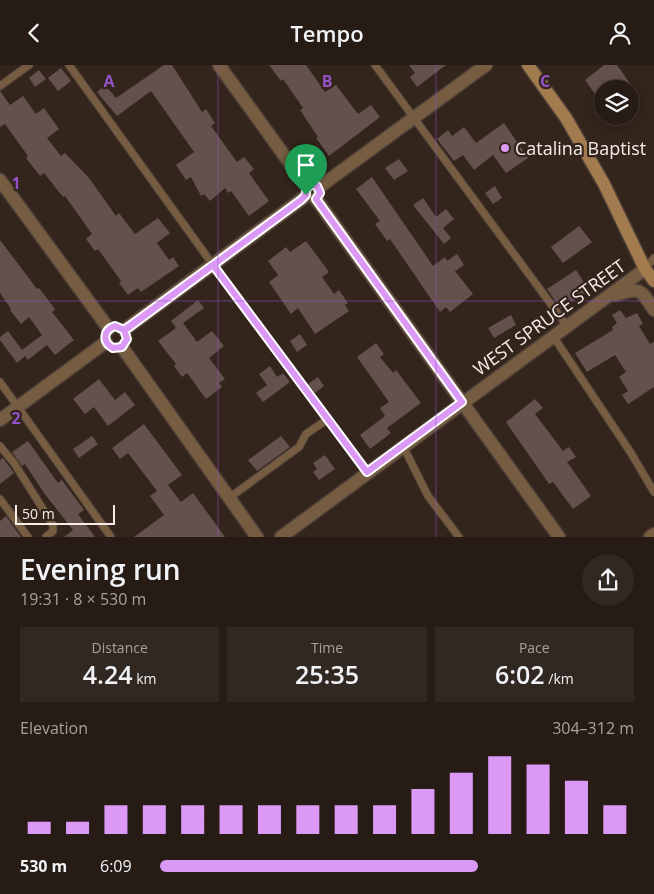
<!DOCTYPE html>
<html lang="en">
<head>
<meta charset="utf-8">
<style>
  body { margin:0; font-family:"Open Sans",sans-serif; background:#322822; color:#f1f3f6; height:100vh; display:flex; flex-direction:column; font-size:19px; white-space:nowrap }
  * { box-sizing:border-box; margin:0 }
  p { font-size:16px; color:#a4a1a0 }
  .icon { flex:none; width:28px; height:28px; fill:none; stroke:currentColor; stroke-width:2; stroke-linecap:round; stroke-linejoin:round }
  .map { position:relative; height:472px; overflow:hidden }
  .panel { display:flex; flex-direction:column; background:#261b15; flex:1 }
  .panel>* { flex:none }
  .fabs { position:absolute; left:594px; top:15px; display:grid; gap:10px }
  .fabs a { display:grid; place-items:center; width:45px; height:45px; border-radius:50%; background:#261b15; box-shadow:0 2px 12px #0003,0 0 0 1px #423934; font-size:25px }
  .scale { position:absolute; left:15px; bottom:12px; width:100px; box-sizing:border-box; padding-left:5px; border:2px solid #f7ece7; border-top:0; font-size:14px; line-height:18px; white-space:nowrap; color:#f7ece7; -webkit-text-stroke:4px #33241c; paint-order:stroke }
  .pin { position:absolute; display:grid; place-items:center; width:42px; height:42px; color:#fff; margin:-51px -21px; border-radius:50% 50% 50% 0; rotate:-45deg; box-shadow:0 0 5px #0007 }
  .pin .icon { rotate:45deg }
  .round { display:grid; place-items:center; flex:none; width:52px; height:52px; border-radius:26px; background:#322822 }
  .head { display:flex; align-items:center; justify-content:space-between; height:85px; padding:0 20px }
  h1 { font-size:28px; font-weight:600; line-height:38px }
  .figures { display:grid; grid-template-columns:repeat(3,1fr); gap:8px; height:85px; padding:5px 20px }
  .figures div { display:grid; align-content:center; border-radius:0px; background:#322822; text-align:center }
  .figures b { font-size:25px; font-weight:600 }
  .figures small { font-size:14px; font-weight:400 }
  .figures p { font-size:14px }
  .chart { height:140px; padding:10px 20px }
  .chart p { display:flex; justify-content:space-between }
  .chart svg { width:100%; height:90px; margin-top:5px; stroke:#db99f5; stroke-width:6 }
  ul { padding:0 20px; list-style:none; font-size:16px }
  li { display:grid; grid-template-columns:80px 60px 1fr; align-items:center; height:38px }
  li i { height:12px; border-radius:6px; background:#db99f5 }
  header { display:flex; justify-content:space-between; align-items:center; height:65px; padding:0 20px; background:#261b15; font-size:22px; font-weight:600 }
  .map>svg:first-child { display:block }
  .building { fill:#64514d }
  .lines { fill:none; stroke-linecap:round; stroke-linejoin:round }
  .service-casing { stroke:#4e4038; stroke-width:9 }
  .minor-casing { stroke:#4e4038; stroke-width:15 }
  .secondary-casing { stroke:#4e4038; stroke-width:15 }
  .service { stroke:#765d42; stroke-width:7 }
  .minor { stroke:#765d42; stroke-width:12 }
  .secondary { stroke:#a27b4f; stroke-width:12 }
  .route-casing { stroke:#fff; stroke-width:10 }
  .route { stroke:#db99f5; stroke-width:6 }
  .grid { fill:none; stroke:#9452c7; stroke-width:1; stroke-opacity:0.55 }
  .poi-dot { fill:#db99f5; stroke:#33241c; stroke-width:2 }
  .labels { text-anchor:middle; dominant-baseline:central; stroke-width:4.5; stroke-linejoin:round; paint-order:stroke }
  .poi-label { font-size:18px; fill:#f7ece7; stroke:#33241c; text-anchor:start }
  .street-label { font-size:18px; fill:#f7ece7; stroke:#33241c }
  .grid-label { font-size:16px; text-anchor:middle; font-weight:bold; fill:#9452c7; stroke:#33241c; stroke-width:4.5; stroke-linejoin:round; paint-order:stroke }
</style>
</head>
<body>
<header><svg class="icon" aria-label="back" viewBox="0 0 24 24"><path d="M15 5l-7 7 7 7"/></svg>Tempo<svg class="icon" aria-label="person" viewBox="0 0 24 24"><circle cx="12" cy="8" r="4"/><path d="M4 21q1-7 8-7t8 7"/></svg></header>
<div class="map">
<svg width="654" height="472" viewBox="0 0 654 472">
  <rect width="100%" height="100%" fill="#33241c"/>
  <path class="building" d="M164,0H172L202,47L206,44L215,58L211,61L237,97L244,92L254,104L249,108L269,136L249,151L231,126L228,128L225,123L210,136L204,129L201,131L191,112L186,115L176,100L194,87L151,26L117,51L97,27L105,20L116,33Z
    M269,0H306L325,27L336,20L358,49L371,40L380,52L329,91L316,73L318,72L300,45L303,43L283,14L281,16Z
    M409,0H446L417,22L410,12L415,8Z
    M604,0H617L634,24H602V39L585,15Z
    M61,3L71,16L58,26L48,13Z
    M39,5L46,14L35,22L29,13Z
    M0,26L10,40L23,31L36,49L44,43L59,64L47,73L61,91L65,88L89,113L116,151L119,148L135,169L158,153L170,168L157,178L169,195L173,192L179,201L141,227L138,223L128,230L119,218L121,216L98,184L95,186L86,174L92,169L65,131L63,132L44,108L40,111L26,93L28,91L5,59L0,62Z
    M504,58L528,93L506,108L493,90L474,105L463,90L454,96L437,74L448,65L452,71L464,62L476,78Z
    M399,94L408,106L394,115L385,103Z
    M372,112L433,201L445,192L447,196L457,189L464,200L455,206L473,229L450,247L446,242L440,247L390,174L387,176L375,159L380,156L356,124Z
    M495,121L502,133L493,139L485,128Z
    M423,133L436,152L446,144L454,154L443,163L451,173L444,179L413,140Z
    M579,161L592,177L563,198L551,182Z
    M0,175L37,224L39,223L55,244L52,247L74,275L55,290L47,280L28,295L25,291L17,298L0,275V272L8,266L22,285L42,270L29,252L21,259L10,245L11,244L0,228Z
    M306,176L329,207L322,212L334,229L339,225L348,238L345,240L349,246L315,269L298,243L291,249L269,217L278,210L268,196L286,182L290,187Z
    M576,205L589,225L561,244L547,224Z
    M198,235L204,243L183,258L197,277L212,266L224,281L209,293L225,314L219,318L222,322L206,334L187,308L182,312L174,301L176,299L158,276L176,263L171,256Z
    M620,245L626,253L637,248L643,259L639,261L650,279L654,277V322L628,339L622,330L628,326L619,312L626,307L615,290L587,307L575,288L613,265L612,262L617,258L612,250Z
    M511,250L516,260L494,273L488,263Z
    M300,269L307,280L297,287L290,276Z
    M376,278L384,289L380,292L393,308L396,305L421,338L387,363L391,368L370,384L360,370L385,351L380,343L389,337L357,292Z
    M270,301L277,312L283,308L290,317L263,337L256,328L267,320L259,309Z
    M318,312L324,321L315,328L308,319Z
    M99,314L115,335L125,327L135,340L108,361L94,342L85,349L73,334Z
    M535,334L543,343L535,349L563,386L569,382L576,392L567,397L591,431L573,444L553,417L549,419L506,357Z
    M144,359L182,410L168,420L181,437L193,428L225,472H134L164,450L150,431L157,426L128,388L120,394L112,383Z
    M92,371L98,379L79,393L73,384Z
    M281,371L290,382L257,406L248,395Z
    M28,376L58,418L62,415L84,445L78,449L95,472H64L73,465L44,428L25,399L22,401L12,387Z
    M325,390L335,404L319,415L313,407L317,404L313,398Z
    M3,393L14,408L0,419V395Z
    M6,451L21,472H0V456Z"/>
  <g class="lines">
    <g class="service-casing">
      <path id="service" d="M69,0L213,200L367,407
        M375,0L567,261
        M0,21L29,0
        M645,204L654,193
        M553,271L631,388L654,427
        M0,317L111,472
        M0,381L14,398L53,460V466L46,472
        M403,381L428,431L459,472
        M229,433L299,382L306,369L328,354
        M0,434L28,472"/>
    </g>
    <g class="minor-casing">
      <path id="minor" d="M219,0L307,122
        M0,115L109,264
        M318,123L486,0
        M316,134L559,472
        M615,230C641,222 640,224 654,245
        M124,265L306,131
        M122,282L257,472
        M0,355L106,277
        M281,472L645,204
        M650,472L654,469"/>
    </g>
    <g class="secondary-casing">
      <path id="secondary" d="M528,0L566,53L604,119L645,204L654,216"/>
    </g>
    <use href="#service" class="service"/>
    <use href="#minor" class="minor"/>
    <use href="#secondary" class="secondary"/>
  </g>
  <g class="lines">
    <g class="route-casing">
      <path id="route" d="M306,130L301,135L128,263L124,265L115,261C103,265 102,277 113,283L122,282L127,274L124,265L213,200L367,407L462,337L316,134L320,128L317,121C311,118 305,122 306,130"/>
    </g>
    <use href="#route" class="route"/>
  </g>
  <path class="grid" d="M218,0V472M436,0V472M0,236H654"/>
  <circle class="poi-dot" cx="505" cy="83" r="5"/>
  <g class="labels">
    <g class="poi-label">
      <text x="515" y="83">Catalina Baptist</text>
    </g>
    <g class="street-label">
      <text transform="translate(549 252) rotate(-36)">WEST SPRUCE STREET</text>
    </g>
  </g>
  <g class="grid-label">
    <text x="109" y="22">A</text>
    <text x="327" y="22">B</text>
    <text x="545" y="22">C</text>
    <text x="16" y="124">1</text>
    <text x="16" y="359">2</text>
  </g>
</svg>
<div class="fabs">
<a><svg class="icon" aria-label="layers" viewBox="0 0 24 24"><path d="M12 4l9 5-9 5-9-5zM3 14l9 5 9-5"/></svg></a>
</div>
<div class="scale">50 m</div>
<div class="pin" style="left:306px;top:130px;background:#1e9e55"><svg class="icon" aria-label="arrive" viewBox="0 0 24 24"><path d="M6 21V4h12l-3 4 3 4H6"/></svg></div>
</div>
<section class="panel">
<div class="head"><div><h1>Evening run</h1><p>19:31 · 8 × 530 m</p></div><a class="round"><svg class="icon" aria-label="share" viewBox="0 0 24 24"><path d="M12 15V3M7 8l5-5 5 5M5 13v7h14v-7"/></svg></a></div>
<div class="figures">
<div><p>Distance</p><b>4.24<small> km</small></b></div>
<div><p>Time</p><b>25:35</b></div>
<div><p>Pace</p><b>6:02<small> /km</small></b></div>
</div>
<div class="chart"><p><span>Elevation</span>304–312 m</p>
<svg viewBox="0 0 160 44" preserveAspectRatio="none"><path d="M5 44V38M15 44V38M25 44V30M35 44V30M45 44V30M55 44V30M65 44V30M75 44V30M85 44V30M95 44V30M105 44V22M115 44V14M125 44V6M135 44V10M145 44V18M155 44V30"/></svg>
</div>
<ul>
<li><b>530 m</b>6:09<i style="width:67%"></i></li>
</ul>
</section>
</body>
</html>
